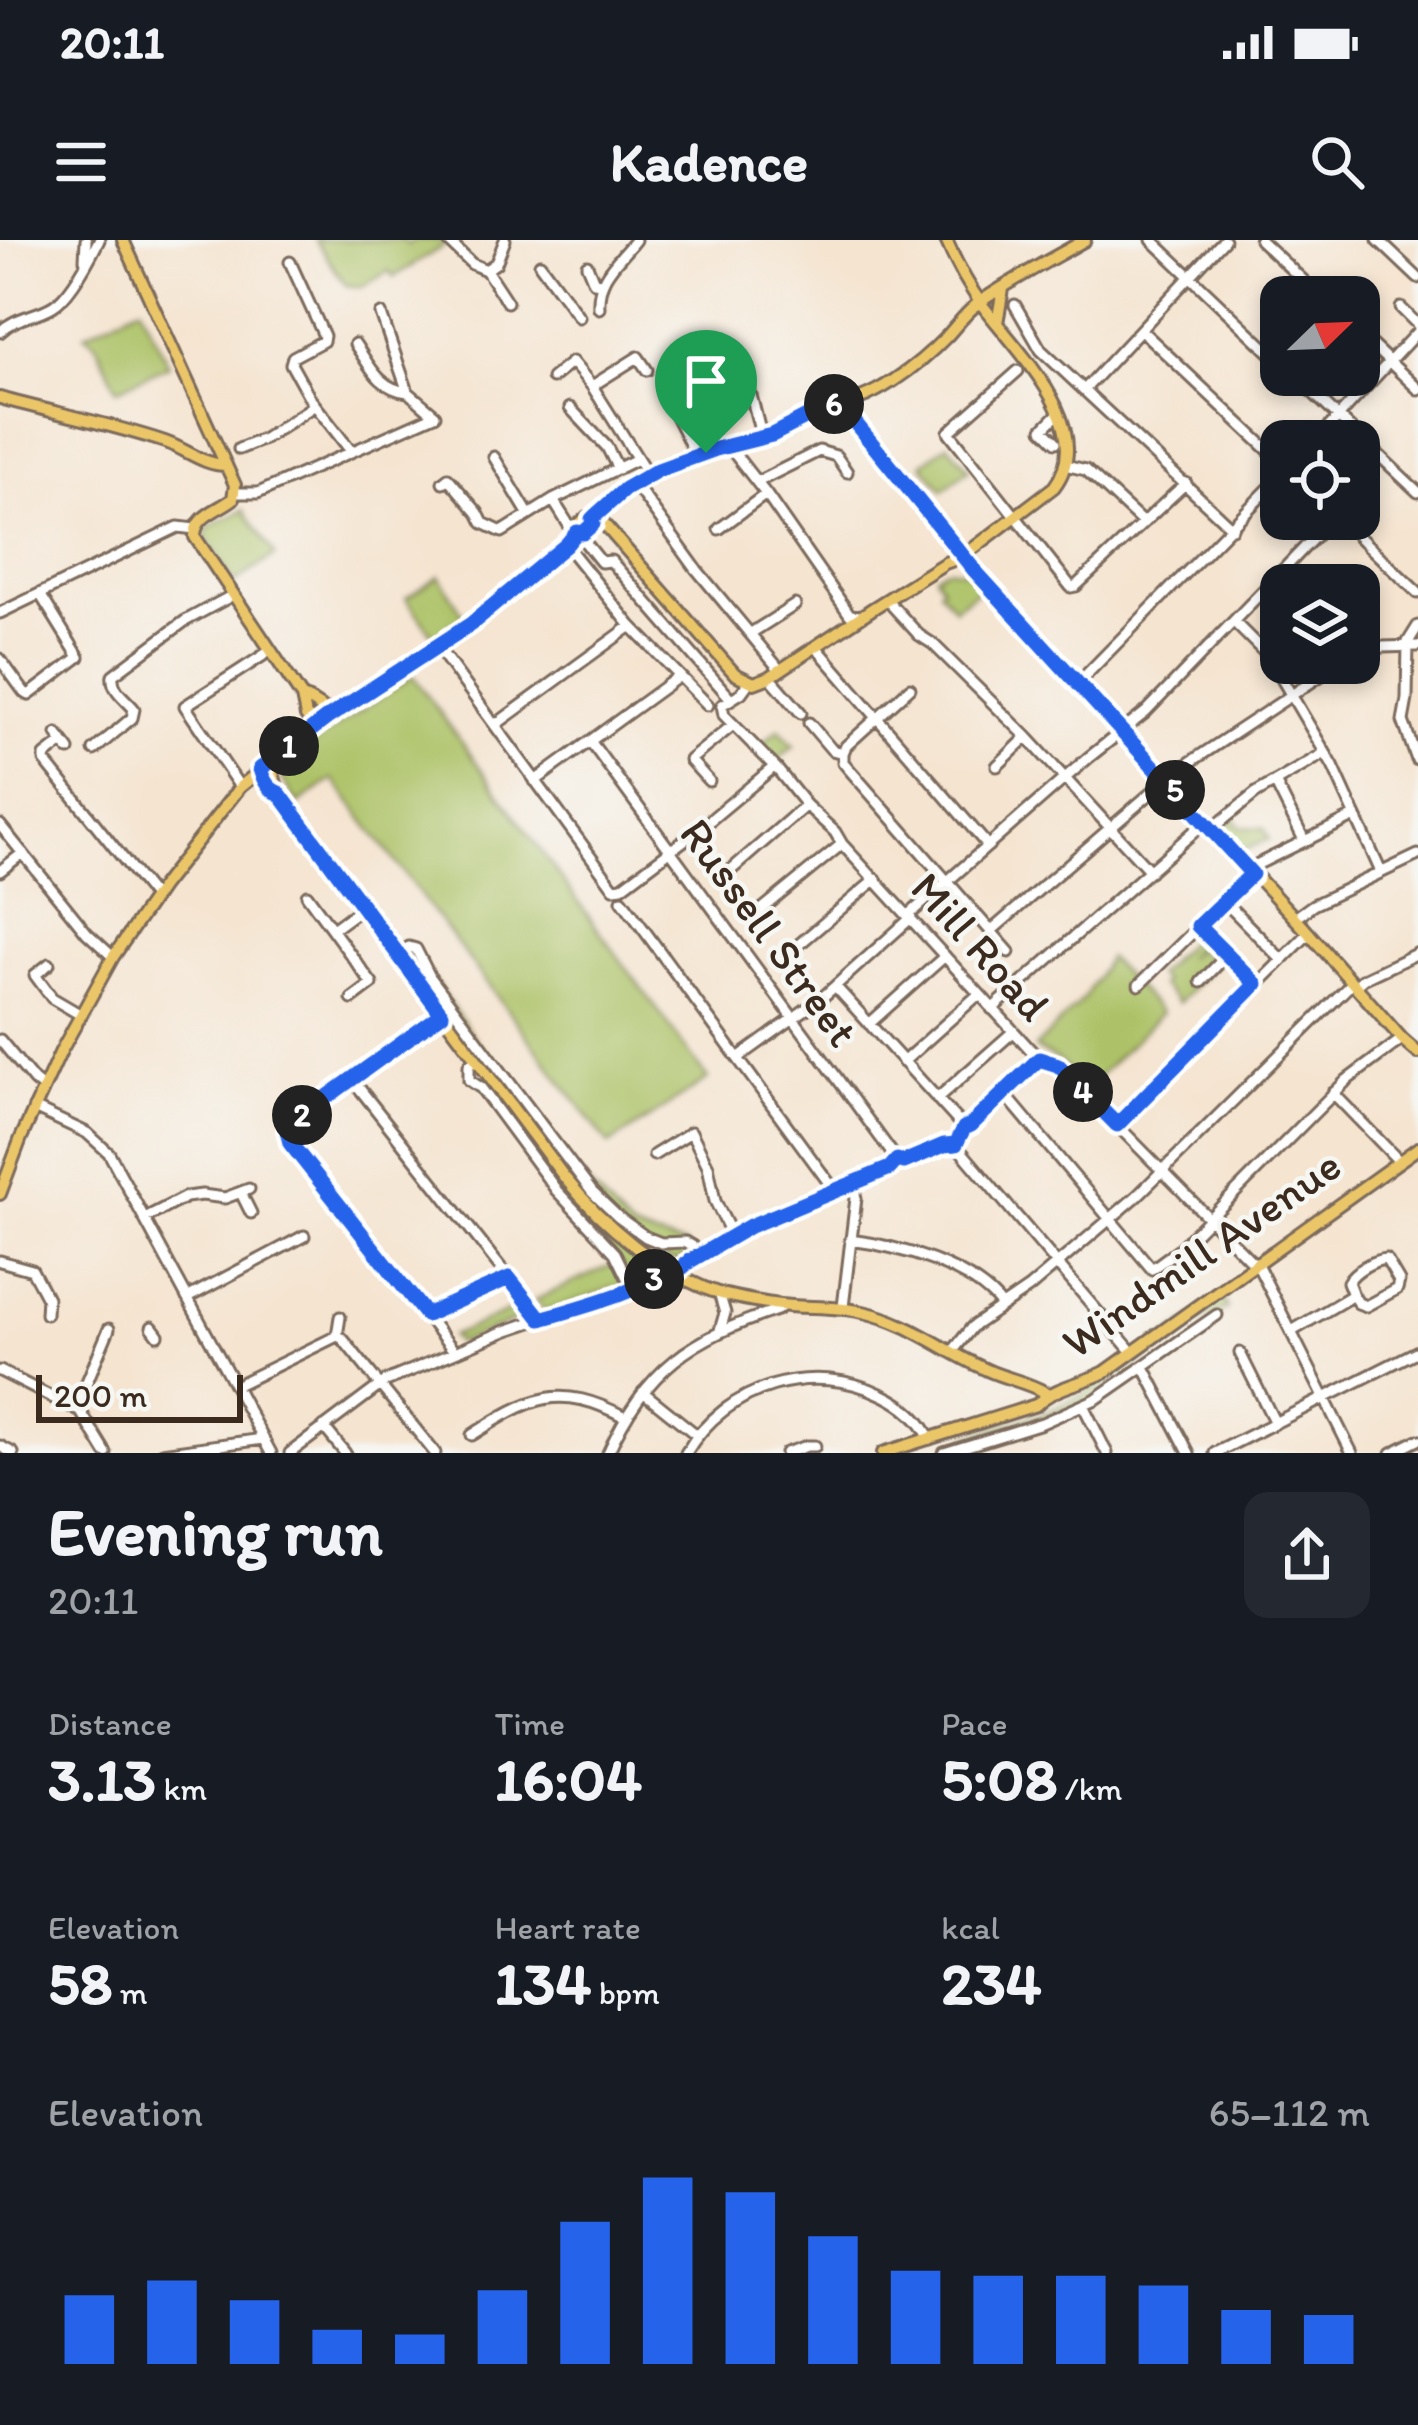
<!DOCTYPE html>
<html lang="en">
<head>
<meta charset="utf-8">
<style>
  body { margin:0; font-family:Itim,sans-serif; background:#242831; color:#f1f3f6; height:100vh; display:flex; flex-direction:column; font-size:45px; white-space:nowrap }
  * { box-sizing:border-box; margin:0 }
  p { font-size:39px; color:#9ea1a6 }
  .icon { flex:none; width:66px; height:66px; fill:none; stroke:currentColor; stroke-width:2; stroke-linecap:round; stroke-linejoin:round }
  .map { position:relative; height:1213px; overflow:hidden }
  .drawer { display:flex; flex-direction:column; background:#171b24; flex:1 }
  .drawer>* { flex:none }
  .needle { width:78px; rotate:67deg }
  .tools { position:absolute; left:1260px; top:36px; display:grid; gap:24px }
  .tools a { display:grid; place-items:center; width:120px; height:120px; border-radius:24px; background:#171b24; box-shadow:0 6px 18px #0003; font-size:60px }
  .scale { position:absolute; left:36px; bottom:30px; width:207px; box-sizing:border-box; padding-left:12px; border:6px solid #3b2a1e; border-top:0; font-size:33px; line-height:42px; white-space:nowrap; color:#3b2a1e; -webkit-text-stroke:9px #f6f6f2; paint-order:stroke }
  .pin { position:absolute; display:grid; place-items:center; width:102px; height:102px; color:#fff; margin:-123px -51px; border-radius:50% 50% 50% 0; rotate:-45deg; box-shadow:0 0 12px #0007 }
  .pin .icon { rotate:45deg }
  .km { position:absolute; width:60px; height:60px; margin:-30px; border-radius:50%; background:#222; color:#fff; font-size:33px; line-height:60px; text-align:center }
  .round { display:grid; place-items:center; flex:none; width:126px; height:126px; border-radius:24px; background:#242831 }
  .head { display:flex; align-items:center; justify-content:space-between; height:204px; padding:0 48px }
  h1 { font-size:66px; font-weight:700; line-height:90px }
  .figures { display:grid; grid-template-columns:repeat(3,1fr); gap:18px; height:204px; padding:12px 48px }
  .figures div { display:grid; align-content:center }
  .figures b { font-size:60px; font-weight:700 }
  .figures small { font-size:33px; font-weight:400 }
  .figures p { font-size:33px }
  .chart { height:336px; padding:24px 48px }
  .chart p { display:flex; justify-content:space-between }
  .chart svg { width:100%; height:216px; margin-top:12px; stroke:#2563eb; stroke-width:6 }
  .status { display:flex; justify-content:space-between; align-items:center; height:84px; padding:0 60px; background:#171b24; direction:ltr }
  .status svg { height:33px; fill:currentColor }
  header { display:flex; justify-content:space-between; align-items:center; height:156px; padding:0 48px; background:#171b24; font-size:54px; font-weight:700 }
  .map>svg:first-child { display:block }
  .green { fill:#adc267; stroke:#747642; stroke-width:3 }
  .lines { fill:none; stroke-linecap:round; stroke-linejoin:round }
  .minor-casing { stroke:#7c6b5c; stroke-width:15 }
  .major-casing { stroke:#7c6b5c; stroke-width:16 }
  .minor { stroke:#fff; stroke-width:9 }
  .major { stroke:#ebc669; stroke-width:10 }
  .route-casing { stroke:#fff; stroke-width:24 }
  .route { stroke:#2563eb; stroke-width:15 }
  .labels { text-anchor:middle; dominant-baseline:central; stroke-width:9; stroke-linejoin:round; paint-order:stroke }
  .street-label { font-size:45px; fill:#3b2a1e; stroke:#f6f6f2 }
</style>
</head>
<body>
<div class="status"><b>20:11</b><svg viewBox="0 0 49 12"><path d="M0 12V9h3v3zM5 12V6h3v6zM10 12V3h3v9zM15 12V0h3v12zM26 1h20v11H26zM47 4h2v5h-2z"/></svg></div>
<header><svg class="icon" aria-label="menu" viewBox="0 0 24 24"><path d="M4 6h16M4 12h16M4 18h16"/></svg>Kadence<svg class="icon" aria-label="search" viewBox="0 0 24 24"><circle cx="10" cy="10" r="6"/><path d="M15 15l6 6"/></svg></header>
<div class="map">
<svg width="1418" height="1213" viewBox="0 0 1418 1213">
  <rect width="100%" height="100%" fill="#f6f6f2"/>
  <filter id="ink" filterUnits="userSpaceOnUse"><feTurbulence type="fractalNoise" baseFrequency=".00833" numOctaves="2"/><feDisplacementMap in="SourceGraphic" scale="24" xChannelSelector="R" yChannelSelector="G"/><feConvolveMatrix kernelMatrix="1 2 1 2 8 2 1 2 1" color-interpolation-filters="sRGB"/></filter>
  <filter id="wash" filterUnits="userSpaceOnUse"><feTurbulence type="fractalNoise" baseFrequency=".004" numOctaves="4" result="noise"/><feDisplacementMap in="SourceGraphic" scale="48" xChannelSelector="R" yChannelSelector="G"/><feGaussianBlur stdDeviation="2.7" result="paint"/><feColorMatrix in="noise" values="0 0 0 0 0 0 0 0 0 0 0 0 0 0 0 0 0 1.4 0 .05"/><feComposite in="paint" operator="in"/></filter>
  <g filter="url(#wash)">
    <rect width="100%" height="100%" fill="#f5e4d0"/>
    <path class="green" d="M315,0H403L408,5L414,0H440L445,5L394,37L389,31L362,47L346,45Z
      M140,66L169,125L117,149L96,103L85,94Z
      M948,204L969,229L943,250L922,224Z
      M244,270L275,315L234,343L205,295L212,285Z
      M946,328L966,331L981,348L954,368L939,349L942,346L935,335Z
      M439,336L464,376L434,397L406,358Z
      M413,436L708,839L609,905L333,539L298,564L278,532L284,523Z
      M779,489L794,506L775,522L759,506Z
      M1233,577L1241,587L1264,588L1269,599L1243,611L1227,594L1226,587Z
      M1198,693L1203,698L1186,718L1197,708L1210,722L1213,720L1208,715L1214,709L1222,716L1178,763L1160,745L1163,741L1156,735Z
      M411,710L555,909L631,990L685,1005L692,1012L675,1022C607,1001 546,906 505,851C472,806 438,760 405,715Z
      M1108,718L1161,773L1087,848L1060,822L1035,808L1085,757Z
      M572,962L603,992L654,1032L633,1040Z
      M616,1023L624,1044L547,1071L543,1070L535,1060Z
      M1222,1057L1228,1068L1200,1082L1195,1079L1190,1083L1191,1088L1091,1159L1041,1179L971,1200L966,1196L1046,1172L1085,1153Z
      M522,1066L530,1075L457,1103L451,1096Z"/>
  </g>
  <g filter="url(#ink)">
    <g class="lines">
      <g class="minor-casing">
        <path id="minor" d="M447,0L472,24L486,30L507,62
          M1152,0L1281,123
          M1260,0L1321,57
          M1378,0L1418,38
          M85,20L86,0
          M290,22L324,96L323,101L293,117L291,124L311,160L351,211
          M540,24L579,77
          M587,25L594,42L601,43
          M486,30L496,23L505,0
          M1015,65L1041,110L1232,288
          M599,68C597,36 617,23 635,0
          M1401,68L1418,85
          M1141,90L1281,222
          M0,92C16,76 35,77 53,66C70,56 90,18 99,0
          M1359,93L1418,149
          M355,104C370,126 379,149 408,152
          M693,110L685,118L687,147L706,213
          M736,119C751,145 754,170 762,198
          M1018,131L949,192L1071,347L1076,346L1186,243
          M1294,135L1418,252
          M552,138L572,122L592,146L648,235
          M592,146L638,117L647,130
          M1085,149L1224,0
          M670,164L696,216
          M570,168L607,207L618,229
          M1316,201L1418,91
          M1056,202L1043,189L1059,173
          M732,205L734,213L766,254L850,375L861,376
          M239,209L264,199L315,165
          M494,217L529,275
          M1065,225L1086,230L1143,283
          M443,242L448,238L478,273L483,283L502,292L553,260L637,219
          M757,242L819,211L836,216L847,232
          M634,243L697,330L780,430
          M235,253H258L435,175L408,152L381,74
          M553,260L575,295
          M1340,279L1418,353
          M719,289L766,254
          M577,292L601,322L611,321L731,459
          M566,305L631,386L708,465
          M887,360L919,395L933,404L1027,497L1150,631
          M0,373L178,287L195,289
          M1234,382L1269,417L1333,526L1381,632
          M751,393L795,365
          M437,406L614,648L622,647L702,587L774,527
          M816,407L988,606
          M1359,414L1382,407L1418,406
          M0,419L24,452L29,455L79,417L40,354
          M770,437L801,473
          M749,442L741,453L722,465L724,475L777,529L806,565L835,592L842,604L1039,819L1048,820L1058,825L1254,1024
          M1078,443L1281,236
          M809,483L832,510L843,513
          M495,485L631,386
          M57,494L69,510
          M590,501L897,920
          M63,502L45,516V521L154,657
          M94,510L132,478L134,469C125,458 111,450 113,435L185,381L233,355
          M843,513V522L848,528L1009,712
          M843,513L846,506L910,448
          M1417,520L1403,481L1407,459L1408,402L1418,386
          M997,526L1027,497
          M1165,539L1340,423
          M535,541L678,437
          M709,541L690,520L733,485
          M1275,542L1304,600
          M240,547L185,466L270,411
          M0,585L87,693L113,717
          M1212,589L1256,553L1325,513
          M1248,629L1355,576
          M731,630L806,565
          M0,631L23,613
          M307,655L372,744L352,759
          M622,660L835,951
          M1224,661L1282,720
          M760,671L842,604
          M909,675L1088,518L1146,472L1332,279
          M1295,678L1313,665L1418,615
          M1198,686L1256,744
          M333,689L363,667
          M991,691L1166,540
          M790,712L876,639
          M398,714L409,707L416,709L430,737L592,952L618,977L646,997L661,1003L685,1002L692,1006L699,1015
          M49,724L35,735L52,758L81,775
          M1201,742L1227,715
          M1139,745L1252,634
          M835,746L964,888
          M1355,746L1363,739L1418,713
          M992,769L1205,582
          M442,774L292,883L287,895L293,906L454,1111
          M869,784L945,716
          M0,800L34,841L43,848
          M738,818L824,756L911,678
          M476,819L469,825V840L481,848L557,951L615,1013L632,1048
          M903,822L979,754
          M352,839L541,1079
          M1004,853L1152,1029L1179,1009L1347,840L1402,799
          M1333,853L1398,920
          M937,859L1013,792
          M34,868L87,893L109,913L271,1213
          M1117,885L1309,693
          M956,905L1132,1112
          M956,905L964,888L971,885L1039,819
          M654,915L691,892L708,926L715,961L732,995
          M241,953L251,973
          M145,978L186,957L202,955L225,958L249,949
          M850,1000C898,1006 971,1026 1002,1066
          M0,1021L32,1030L47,1058L46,1074
          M1256,1022L1352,1213
          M676,1033L690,1021L750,986L890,928L897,920L904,922L944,905H956
          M719,1053L725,1073L720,1090
          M187,1058L304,996
          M843,1067L856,958L852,944
          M426,1075L509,1038
          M152,1087L158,1095
          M1292,1091L1353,1055L1358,1063L1366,1066L1397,1049L1399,1041L1386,1019C1373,1020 1354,1031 1348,1042L1353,1055
          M337,1096L342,1098L435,1213
          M337,1096L340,1077
          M952,1112L972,1087L1029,1048L1137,956L1352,743
          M1240,1113L1275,1183
          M1144,1127L1189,1213
          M0,1131L81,1172L106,1213
          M235,1146L337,1096
          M643,1152L698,1196
          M1083,1165L1107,1213
          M76,1168L109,1089
          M324,1187L345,1213
          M472,1195C531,1157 559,1142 625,1177
          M0,1206L13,1213
          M162,1213L263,1199
          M290,1213L386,1141L505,1091L632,1048L662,1036L670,1028
          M608,1213C645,1129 692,1098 777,1070L782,1066
          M686,1213C726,1145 813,1120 883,1155C904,1165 920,1178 930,1199
          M786,1213L807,1206H815
          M944,1213L1042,1183L1096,1159L1217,1075
          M1215,1213L1418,1111
          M1392,1213L1418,1200"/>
      </g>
      <g class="major-casing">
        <path id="major" d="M123,0L235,245L233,259C219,270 194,276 195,297L302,457L306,476L318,485
          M997,83L1003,49
          M0,158C55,173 111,184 165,202C186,209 203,225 226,225
          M840,164L970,326L1305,689L1402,799L1418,813
          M596,275L735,434L754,443L770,437L875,367L945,323L962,317L1054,247C1099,188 1016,110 983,66C968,46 956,23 946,0
          M577,292L583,293L593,284L592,279L625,249L648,235L716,209L772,195L829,165C871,164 920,124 948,95C958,84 967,71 980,62C1013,39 1050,20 1085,0
          M302,457C315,461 322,472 336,473
          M261,529L273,534L279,553L292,573L565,938C602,984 661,1034 718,1053C735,1058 754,1061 772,1064C802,1069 832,1065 863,1072C909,1082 944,1111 987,1130C1006,1139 1028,1142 1046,1153
          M261,529C263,540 268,550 279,553
          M0,954L21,898L61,811L113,717L162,646L240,547L308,492L471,384L566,305L577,292V286L587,277L592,279
          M883,1213L1036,1165C1053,1147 1082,1144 1105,1132L1418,908"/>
      </g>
      <use href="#minor" class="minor"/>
      <use href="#major" class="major"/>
    </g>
  </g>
  <g class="lines" filter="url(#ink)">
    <g class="route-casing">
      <path id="route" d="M840,164L975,331L1252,634L1198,686L1256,744L1117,885L1058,825L1039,819L971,885L964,888L956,904L944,905L904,922L897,920L890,928L750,986L690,1021L676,1033L670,1028C645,1051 574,1069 541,1079L509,1038L426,1075L290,903L287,891L298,878L442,774L279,553C268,550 263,539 260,529L327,478L471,384L566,305L577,292L583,293L593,284L592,279L596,275L625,249L658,230L716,209L772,195L830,165Z"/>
    </g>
    <use href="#route" class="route"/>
  </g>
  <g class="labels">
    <g class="street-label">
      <text transform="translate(770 692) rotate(54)">Russell Street</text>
      <text transform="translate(981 706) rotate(48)">Mill Road</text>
      <text transform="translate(1201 1013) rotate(-35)">Windmill Avenue</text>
    </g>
  </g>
</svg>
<div class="tools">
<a><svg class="needle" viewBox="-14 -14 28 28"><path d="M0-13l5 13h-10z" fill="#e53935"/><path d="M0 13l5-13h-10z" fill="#9ea1a6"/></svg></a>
<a><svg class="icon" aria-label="locate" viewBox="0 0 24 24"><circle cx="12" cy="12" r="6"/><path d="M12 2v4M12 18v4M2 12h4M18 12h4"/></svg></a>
<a><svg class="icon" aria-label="layers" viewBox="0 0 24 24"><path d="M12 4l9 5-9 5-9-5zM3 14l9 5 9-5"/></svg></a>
</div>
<div class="scale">200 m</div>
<div class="pin" style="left:706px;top:213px;background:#1e9e55"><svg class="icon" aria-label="arrive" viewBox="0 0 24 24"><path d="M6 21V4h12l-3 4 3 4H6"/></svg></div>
<b class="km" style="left:289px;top:506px">1</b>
<b class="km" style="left:302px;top:875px">2</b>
<b class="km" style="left:654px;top:1039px">3</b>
<b class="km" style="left:1083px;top:852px">4</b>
<b class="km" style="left:1175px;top:550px">5</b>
<b class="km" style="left:834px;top:164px">6</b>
</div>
<section class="drawer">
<div class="head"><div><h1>Evening run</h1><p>20:11</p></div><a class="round"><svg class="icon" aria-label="share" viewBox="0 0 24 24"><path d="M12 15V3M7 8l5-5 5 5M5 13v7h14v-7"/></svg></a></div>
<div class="figures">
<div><p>Distance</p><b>3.13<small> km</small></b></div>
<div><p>Time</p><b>16:04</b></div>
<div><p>Pace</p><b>5:08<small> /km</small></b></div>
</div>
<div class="figures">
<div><p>Elevation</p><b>58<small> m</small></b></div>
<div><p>Heart rate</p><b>134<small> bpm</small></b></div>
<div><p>kcal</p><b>234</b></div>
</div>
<div class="chart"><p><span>Elevation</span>65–112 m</p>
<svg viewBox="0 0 160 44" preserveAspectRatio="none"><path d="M5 44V30M15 44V27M25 44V31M35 44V37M45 44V38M55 44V29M65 44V15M75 44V6M85 44V9M95 44V18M105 44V25M115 44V26M125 44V26M135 44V28M145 44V33M155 44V34"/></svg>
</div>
</section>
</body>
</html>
